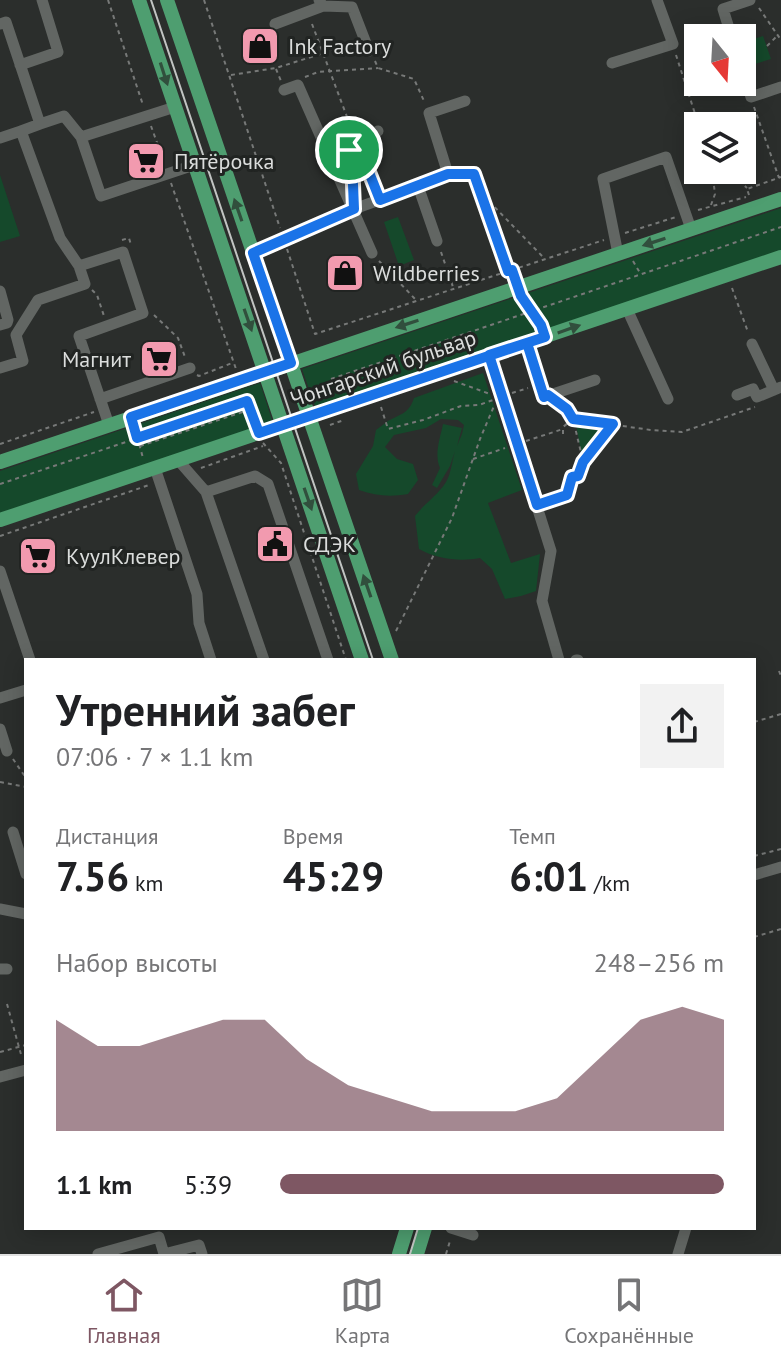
<!DOCTYPE html>
<html lang="ru">
<head>
<meta charset="utf-8">
<style>
  body { margin:0; font-family:"PT Sans",sans-serif; background:#f2f2f2; color:#202124; height:100vh; display:flex; flex-direction:column; font-size:30px; white-space:nowrap }
  * { box-sizing:border-box; margin:0 }
  p { font-size:26px; color:#757577 }
  .icon { flex:none; width:44px; height:44px; fill:none; stroke:currentColor; stroke-width:2; stroke-linecap:round; stroke-linejoin:round }
  .map { position:relative; flex:1; overflow:hidden }
  .details { position:absolute; left:24px; top:658px; width:732px; height:572px; display:flex; flex-direction:column; background:#fff; border-radius:0px; box-shadow:0 4px 20px #0003 }
  .details>* { flex:none }
  .needle { width:52px; rotate:162deg }
  .tools { position:absolute; left:684px; top:24px; display:grid; gap:16px }
  .tools a { display:grid; place-items:center; width:72px; height:72px; border-radius:0px; background:#fff; box-shadow:0 4px 20px #0003; font-size:40px }
  .pin { position:absolute; display:grid; place-items:center; width:68px; height:68px; color:#fff; margin:-34px; border:4px solid #fff; border-radius:50%; box-shadow:0 2px 8px #0007 }
  .round { display:grid; place-items:center; flex:none; width:84px; height:84px; border-radius:0px; background:#f2f2f2 }
  .overview { display:flex; align-items:center; justify-content:space-between; height:136px; padding:0 32px }
  h1 { font-size:44px; font-weight:600; line-height:60px }
  .metrics { display:grid; grid-template-columns:repeat(3,1fr); gap:12px; height:136px; padding:8px 32px }
  .metrics div { display:grid; align-content:center }
  .metrics b { font-size:40px; font-weight:600 }
  .metrics small { font-size:22px; font-weight:400 }
  .metrics p { font-size:22px }
  .chart { height:224px; padding:16px 32px }
  .chart p { display:flex; justify-content:space-between }
  .chart svg { width:100%; height:144px; margin-top:8px; fill:#7e5763; opacity:.7 }
  ul { padding:0 32px; list-style:none; font-size:26px }
  li { display:grid; grid-template-columns:128px 96px 1fr; align-items:center; height:60px }
  li i { height:20px; border-radius:10px; background:#7e5763 }
  .dock { display:flex; justify-content:space-around; align-items:center; height:112px; border-top:2px solid #e0e0e0; background:#fff; font-size:22px; color:#757577 }
  .dock a { display:grid; justify-items:center; gap:4px }
  .dock .active { color:#7e5763 }
  .map>svg:first-child { display:block }
  .green { fill:#15492b }
  .lines { fill:none; stroke-linecap:round; stroke-linejoin:round }
  .path { stroke:#777978; stroke-width:2; stroke-dasharray:4 4; stroke-linecap:butt }
  .minor { stroke:#626663; stroke-width:11 }
  .major { stroke:#4e9e70; stroke-width:14 }
  .tram { stroke:#c1c4c2; stroke-width:2 }
  .oneway { fill:#314f3d }
  .route-casing { stroke:#fff; stroke-width:16 }
  .route { stroke:#1a73e8; stroke-width:10 }
  .labels { text-anchor:middle; dominant-baseline:central; stroke-width:6; stroke-linejoin:round; paint-order:stroke }
  .poi-label { font-size:22px; fill:#dbdddc; stroke:#212422; text-anchor:start }
  .street-label { font-size:22px; fill:#dbdddc; stroke:#212422 }
</style>
</head>
<body>
<div class="map">
<svg width="781" height="1254" viewBox="0 0 781 1254">
  <rect width="100%" height="100%" fill="#2b2e2c"/>
  <path class="green" d="M763,36L771,59L748,66L742,43Z
    M0,175L20,236L0,242Z
    M781,208V252L316,409L302,369Z
    M398,217L414,260L399,266L384,222Z
    M483,373L522,490L488,503L511,563L540,554L536,591L521,596L505,599L492,569L480,558C460,562 437,559 419,549L415,516C424,504 438,495 446,482C451,474 452,461 455,451L450,466L437,488L432,485L440,468C434,454 440,439 443,424L462,428L457,446L462,434L464,425L458,420L441,419L426,428L394,435L385,447L397,459L413,464L418,480L408,494C390,497 376,496 359,490L356,474L373,446L376,430C380,427 384,424 388,421C400,414 409,414 414,398Z
    M260,383L273,423L0,513V471Z
    M576,424L607,430L589,453L581,452Z"/>
  <g class="lines">
    <path class="path" d="M108,0L143,105
      M204,0L280,228
      M759,8L781,40
      M312,24L355,138
      M767,46L777,36
      M676,55L699,126
      M375,61L378,68L414,79L424,101
      M276,69L281,81
      M231,75L276,68L356,43
      M305,77L318,72L378,68
      M754,107L779,178
      M151,126L164,162
      M364,158L376,190
      M727,170L747,188
      M458,174H474L480,191
      M171,183L236,369
      M749,195L747,189L781,177
      M711,205L715,194L712,170
      M698,210L746,197
      M625,233L676,217
      M122,240L129,238L131,245
      M287,249L315,334L604,240
      M441,252L453,287
      M379,261L416,300
      M633,261L640,273
      M508,270L480,192L544,258
      M732,288L748,332
      M92,290L97,295L104,316
      M522,297L541,325
      M154,315L178,338L185,357
      M197,375L199,376L232,363
      M331,379L781,227
      M454,381L490,394
      M512,393L528,388
      M245,394L255,422
      M559,403L567,409L573,419L651,430L682,432L755,407
      M381,407L388,429L423,420L461,406L479,405L493,400
      M330,425L344,420
      M135,429L143,458
      M563,434V427L573,419L583,461
      M526,441L563,429
      M263,443L281,463L346,660
      M0,444L94,412
      M140,446L249,410
      M473,459L505,448
      M201,468L263,446
      M0,484L246,402
      M545,502L567,495L572,477L578,476L583,462L612,425
      M0,536L149,485
      M396,631L452,518L480,439L494,406
      M779,671L781,676
      M754,722L781,714
      M13,759L26,778
      M0,782L26,787
      M754,856L781,849
      M754,937L781,929
      M7,1004L22,1058
      M0,1052L26,1045
      M446,1254L450,1241"/>
    <path class="minor" d="M319,0L323,6L352,7L369,51
      M0,24L6,22L40,124L21,131L60,238L79,266L85,284L38,300L16,335L23,361L0,368
      M275,24L323,6
      M732,38L723,9L750,0
      M612,63L673,44L657,0
      M20,65L58,52L42,0
      M742,68L751,97L781,87
      M284,90L298,85L372,253
      M40,124L64,116L81,137L101,196L194,165
      M81,137L175,107
      M0,138L21,131
      M418,186L448,174L429,113L465,101
      M353,200L352,160L349,150L359,147L378,131
      M253,253L354,209L418,186L437,241
      M618,254L603,179L666,157L691,229
      M79,266L123,252L143,313L79,336L109,425
      M0,291L8,320L7,323L0,325
      M627,309L668,399
      M527,343L544,397L595,380
      M752,344L774,390
      M489,355L551,551L542,601L559,660
      M737,395L753,389L757,397L781,387
      M100,399L190,368
      M178,460L206,492L264,660
      M155,468L197,594L199,623L211,660
      M206,492L255,476L268,484L328,660
      M0,571L30,660
      M576,660H578
      M0,698L26,690
      M0,729L7,751
      M13,832L26,874
      M754,875L781,867
      M0,909L26,914
      M0,969H7
      M0,1077L26,1070
      M451,1228L473,1235
      M98,1254L159,1237L164,1254
      M164,1254L199,1245L202,1254
      M678,1254L686,1228"/>
    <path class="major" d="M139,0L362,660
      M167,0L392,660
      M0,462L781,199
      M0,520L781,257
      M399,1254L407,1228
      M417,1254L425,1228"/>
    <path class="tram" d="M151,0L373,660
      M410,1254L418,1228"/>
  </g>
  <defs><path id="oneway-solid" d="M-6-.8H1V-3.2L6.5 0L1 3.2V.8H-6Z" transform="scale(2)"/></defs>
  <g class="oneway">
    <use href="#oneway-solid" transform="translate(164 74) rotate(72)"/>
    <use href="#oneway-solid" transform="translate(238 210) rotate(-109)"/>
    <use href="#oneway-solid" transform="translate(654 242) rotate(162)"/>
    <use href="#oneway-solid" transform="translate(248 320) rotate(71)"/>
    <use href="#oneway-solid" transform="translate(407 324) rotate(162)"/>
    <use href="#oneway-solid" transform="translate(569 329) rotate(-19)"/>
    <use href="#oneway-solid" transform="translate(308 499) rotate(71)"/>
    <use href="#oneway-solid" transform="translate(367 586) rotate(-109)"/>
  </g>
  <g class="lines">
    <g class="route-casing">
      <path id="route" d="M349,150L352,160L354,209L253,253L291,363L131,417L137,438L247,401L259,433C348,403 437,373 527,343L544,397L548,395L567,409L573,419L613,424L583,462L578,476L572,477L567,495L537,505L489,355L545,337L541,325L521,296L512,270L508,271L474,174H448L380,200L359,147L349,150"/>
    </g>
    <use href="#route" class="route"/>
  </g>
  <defs>
    <g id="shop-square" transform="scale(2)"><rect x="-9" y="-9" width="18" height="18" rx="4" fill="#f29aaf" stroke="#212422"/><path d="M-5-2.5h2.3a2.7 3.5 0 0 1 5.4 0H5L5.5 6h-11ZM-1.5-2.5h3a1.5 2.3 0 0 0-3 0Z" fill="#111"/></g>
    <g id="supermarket-square" transform="scale(2)"><rect x="-9" y="-9" width="18" height="18" rx="4" fill="#f29aaf" stroke="#212422"/><path d="M-6-5.5h2.5l.6 2H6L4.5 2H-2.5L-4.4-4H-6ZM-1.5 3.2a1.3 1.3 0 1 0 .1 0ZM3 3.2a1.3 1.3 0 1 0 .1 0Z" fill="#111"/></g>
    <g id="civic-square" transform="scale(2)"><rect x="-9" y="-9" width="18" height="18" rx="4" fill="#f29aaf" stroke="#212422"/><path d="M-.6-6.5H3V-4.5H.6V-3L4-1V1h2V6H-6V1h2V-1L-.6-3ZM-1.2 2.5V6h2.4V2.5Z" fill="#111"/></g>
  </defs>
  <g fill-rule="evenodd">
    <use href="#shop-square" x="260" y="46"/>
    <use href="#supermarket-square" x="146" y="161"/>
    <use href="#shop-square" x="345" y="273"/>
    <use href="#supermarket-square" x="159" y="359"/>
    <use href="#civic-square" x="275" y="544"/>
    <use href="#supermarket-square" x="38" y="556"/>
  </g>
  <g class="labels">
    <g class="poi-label">
      <text x="288" y="46">Ink Factory</text>
      <text x="174" y="161">Пятёрочка</text>
      <text x="373" y="273">Wildberries</text>
      <text x="131" y="359" text-anchor="end">Магнит</text>
      <text x="303" y="544">СДЭК</text>
      <text x="66" y="556">КуулКлевер</text>
    </g>
    <g class="street-label">
      <text transform="translate(383 368) rotate(-19)">Чонгарский бульвар</text>
    </g>
  </g>
</svg>
<div class="tools">
<a><svg class="needle" viewBox="-14 -14 28 28"><path d="M0-13l5 13h-10z" fill="#e53935"/><path d="M0 13l5-13h-10z" fill="#757577"/></svg></a>
<a><svg class="icon" aria-label="layers" viewBox="0 0 24 24"><path d="M12 4l9 5-9 5-9-5zM3 14l9 5 9-5"/></svg></a>
</div>
<div class="pin" style="left:349px;top:150px;background:#1e9e55"><svg class="icon" aria-label="arrive" viewBox="0 0 24 24"><path d="M6 21V4h12l-3 4 3 4H6"/></svg></div>
<section class="details">
<div class="overview"><div><h1>Утренний забег</h1><p>07:06 · 7 × 1.1 km</p></div><a class="round"><svg class="icon" aria-label="share" viewBox="0 0 24 24"><path d="M12 15V3M7 8l5-5 5 5M5 13v7h14v-7"/></svg></a></div>
<div class="metrics">
<div><p>Дистанция</p><b>7.56<small> km</small></b></div>
<div><p>Время</p><b>45:29</b></div>
<div><p>Темп</p><b>6:01<small> /km</small></b></div>
</div>
<div class="chart"><p><span>Набор высоты</span>248–256 m</p>
<svg viewBox="0 0 160 44" preserveAspectRatio="none"><path d="M0 44V10L10 18L20 18L30 14L40 10L50 10L60 22L70 30L80 34L90 38L100 38L110 38L120 34L130 22L140 10L150 6L160 10V44z"/></svg>
</div>
<ul>
<li><b>1.1 km</b>5:39<i style="width:100%"></i></li>
</ul>
</section>
</div>
<nav class="dock">
<a class="active"><svg class="icon" aria-label="home" viewBox="0 0 24 24"><path d="M3 11l9-7 9 7M6 9v11h12V9"/></svg>Главная</a>
<a><svg class="icon" aria-label="map" viewBox="0 0 24 24"><path d="M3 6l6-2 6 2 6-2v14l-6 2-6-2-6 2zM9 4v14M15 6v14"/></svg>Карта</a>
<a><svg class="icon" aria-label="saved" viewBox="0 0 24 24"><path d="M7 4h10v16l-5-4-5 4z"/></svg>Сохранённые</a>
</nav>
</body>
</html>
